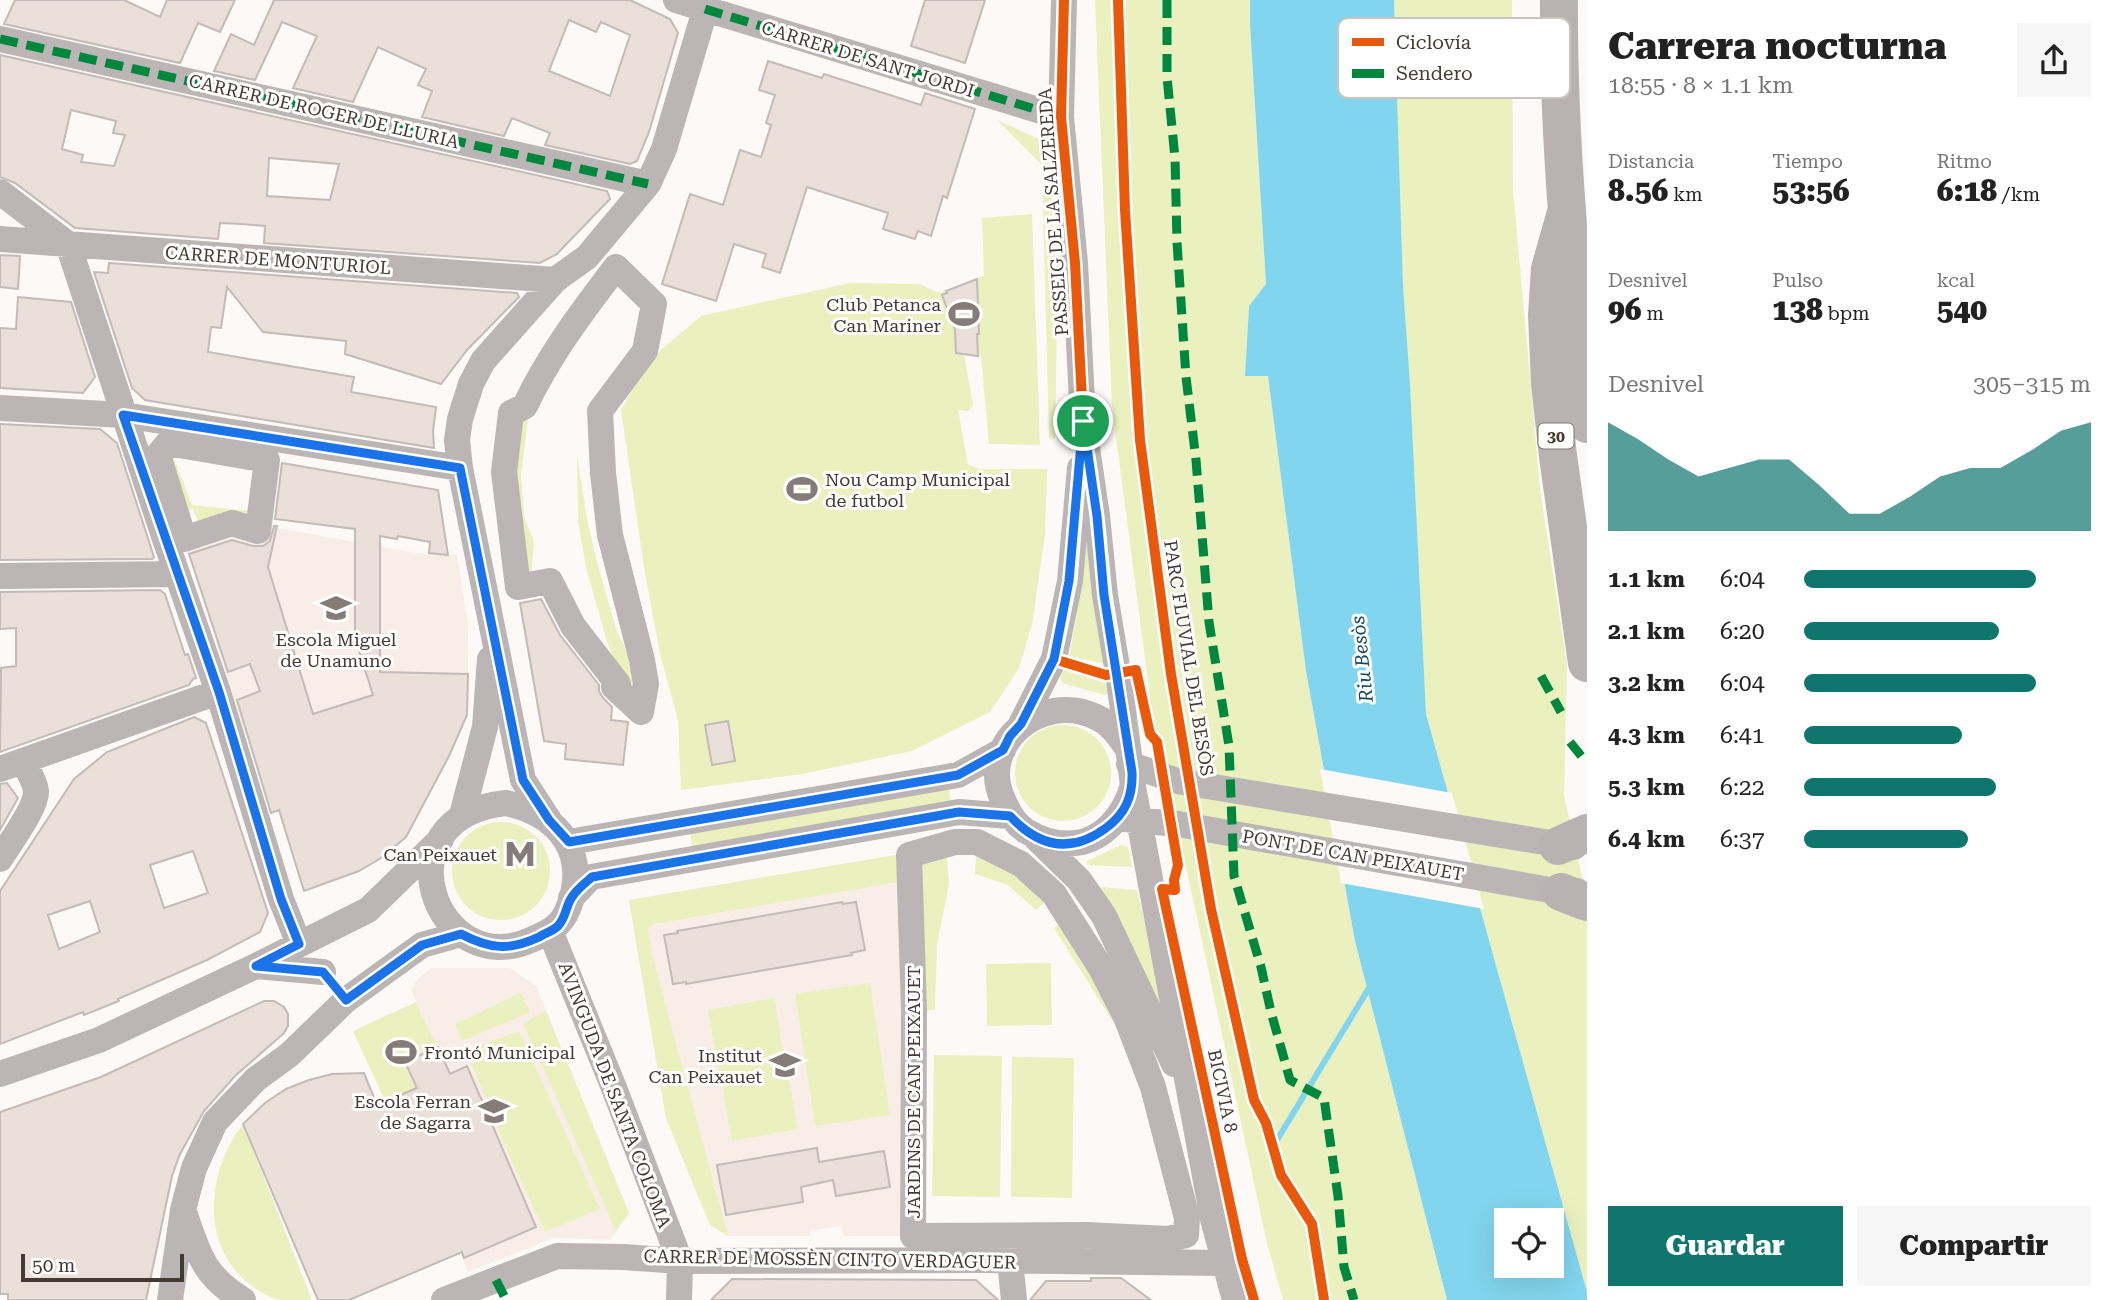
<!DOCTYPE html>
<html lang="es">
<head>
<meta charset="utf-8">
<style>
  body { margin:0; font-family:"Roboto Serif",serif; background:#f6f6f6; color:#222; height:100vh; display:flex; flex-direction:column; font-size:26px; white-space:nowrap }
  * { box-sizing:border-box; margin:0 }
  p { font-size:23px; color:#767676 }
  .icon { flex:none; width:38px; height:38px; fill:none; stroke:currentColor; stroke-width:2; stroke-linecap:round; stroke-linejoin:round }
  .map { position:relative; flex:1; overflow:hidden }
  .drawer { display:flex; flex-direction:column; background:#fff; width:525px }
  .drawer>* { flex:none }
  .buttons { position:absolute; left:1494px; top:1208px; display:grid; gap:14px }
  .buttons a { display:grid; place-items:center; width:70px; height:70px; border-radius:0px; background:#fff; box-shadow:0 7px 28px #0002; font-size:35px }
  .scale { position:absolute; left:21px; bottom:18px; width:163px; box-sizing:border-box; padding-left:7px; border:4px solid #443933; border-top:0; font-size:19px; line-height:24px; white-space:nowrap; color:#443933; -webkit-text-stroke:5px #fff; paint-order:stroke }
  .pin { position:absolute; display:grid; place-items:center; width:60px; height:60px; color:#fff; margin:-30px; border:4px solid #fff; border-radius:50%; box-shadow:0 2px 7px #0007 }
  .round { display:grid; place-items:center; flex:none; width:74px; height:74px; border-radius:0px; background:#f6f6f6 }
  .summary { display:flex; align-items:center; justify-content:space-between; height:119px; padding:0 21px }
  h1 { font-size:38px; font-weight:800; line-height:52px }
  .stats { display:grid; grid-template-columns:repeat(3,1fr); gap:10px; height:119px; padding:7px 21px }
  .stats div { display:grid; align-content:center }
  .stats b { font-size:30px; font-weight:800 }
  .stats small { font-size:19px; font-weight:400 }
  .stats p { font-size:19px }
  .chart { height:196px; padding:14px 21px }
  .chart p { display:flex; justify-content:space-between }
  .chart svg { width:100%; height:126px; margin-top:7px; fill:#0f766e; opacity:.7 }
  .action { display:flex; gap:14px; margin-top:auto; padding:14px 21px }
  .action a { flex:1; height:80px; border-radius:0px; background:#0f766e; color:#fff; font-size:28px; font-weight:800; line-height:80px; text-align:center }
  .action a+a { background:#f6f6f6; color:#222 }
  ul { padding:0 21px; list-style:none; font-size:23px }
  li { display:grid; grid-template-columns:112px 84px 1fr; align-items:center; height:52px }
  li i { height:18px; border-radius:9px; background:#0f766e }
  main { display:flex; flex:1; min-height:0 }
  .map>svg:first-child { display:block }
  .education { fill:#f9eee7 }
  .green { fill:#eaf1bf }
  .water { fill:#82d5ee; fill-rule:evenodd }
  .pier { fill:#fcf9f7 }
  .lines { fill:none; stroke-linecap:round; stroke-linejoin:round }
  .stream { stroke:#82d5ee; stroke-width:6 }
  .building { fill:#ebdfda; stroke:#c2bbb8; stroke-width:2; fill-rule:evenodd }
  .minor { stroke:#bbb6b5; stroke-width:26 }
  .highway { stroke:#b8b3b1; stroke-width:38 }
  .quiet { stroke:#00873e; stroke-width:9; stroke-dasharray:18 9; stroke-linecap:butt }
  .cycleway-casing { stroke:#fff; stroke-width:15 }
  .cycleway { stroke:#e8590c; stroke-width:10 }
  .route-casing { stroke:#fff; stroke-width:14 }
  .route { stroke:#1a73e8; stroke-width:9 }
  .labels { text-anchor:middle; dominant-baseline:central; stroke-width:6; stroke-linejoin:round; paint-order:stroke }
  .shield { fill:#fff; stroke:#7c7470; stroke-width:2 }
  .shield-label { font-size:16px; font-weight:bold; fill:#443933 }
  .street-label { font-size:18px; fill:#443933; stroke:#fff }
  .poi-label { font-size:18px; fill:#443933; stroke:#fff; text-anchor:end }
  .water-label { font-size:19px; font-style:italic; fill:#164958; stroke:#fff }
  .key { fill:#fff; stroke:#c7c4c2; stroke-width:2 }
  .key-label { font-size:19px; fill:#443933 }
</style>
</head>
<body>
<main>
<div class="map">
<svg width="1587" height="1300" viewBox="0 0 1587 1300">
  <rect width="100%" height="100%" fill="#fcf9f7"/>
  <path class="education" d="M266,526L417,553L457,555L468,625V674L394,673L393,689L245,734L184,539Z
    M896,855H909L913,1236H844L841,1226L810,1231V1236H728L710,1225L666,1118L629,900Z
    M433,968H510L536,986L629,1213L610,1240L554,1238L468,1272L395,1097L449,1074L411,990L418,978Z"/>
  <path class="green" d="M1095,0H1250V25L1266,284L1249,306L1245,375L1268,376L1306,671L1355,941L1447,1300H1283L1267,1243L1151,704L1112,406Z
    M1394,0H1512L1513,189L1540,489L1567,665L1564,795L1587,899V1292L1426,714L1410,384L1403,285Z
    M997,120L1041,140L1049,155L1057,318L1055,439L1049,438L1042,165Z
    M1032,214L1040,445L989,444L981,356L964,355L973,405L969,411L958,410L968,465L981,469H1047L1045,534L1032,624L1019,668L990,712L912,751L802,774L681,790L678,720L660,654L644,567L621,410L648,361L701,316L850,283L920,284L939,293L984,276L982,218Z
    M516,409L528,419L521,474L524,516L534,542L531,579L513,537Z
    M168,443L192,505L260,512L202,533L193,509L177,515Z
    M577,454L587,519L597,562L617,632L631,660L641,712L619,674L606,638L586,567L578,521Z
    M1086,491L1106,664L1069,656C1082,601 1084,547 1086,491Z
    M1062,670L1107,683L1108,693L1105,695L1062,683L1060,678Z
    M1015 773a48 48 0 1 1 96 0a48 48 0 1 1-96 0Z
    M949,788L951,804L693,850L690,834Z
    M452 871a49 49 0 1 1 98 0a49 49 0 1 1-98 0Z
    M977,842L1054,894L1036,910L1008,885L975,874Z
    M1121,845L1128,847L1132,867L1087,865V861Z
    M946,847L949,884L937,944L935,1010L914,1011L909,855Z
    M896,855L898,882L654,924L648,929L652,954L728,1236L710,1225L666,1118L629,900Z
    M1099,887L1137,890L1177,1048Z
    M1068,917L1138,1076L1115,1025L1054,928Z
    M1051,963L1052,1025L987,1026L986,964Z
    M870,983L890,1115L815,1126L795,994Z
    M521,993L530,1012L462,1041L455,1024Z
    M774,998L798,1129L732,1141L708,1010Z
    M416,1002L450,1074L385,1101L353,1031Z
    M546,1011L629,1213L616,1231L523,1023Z
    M519,1031L600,1209L545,1232L513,1164L466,1051Z
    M934,1055L1002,1056L1000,1197L932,1196Z
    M1012,1057L1074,1058L1072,1198L1011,1197Z
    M243,1124L312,1300C302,1300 290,1300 280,1300C269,1298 255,1289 247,1282C199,1242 208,1169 243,1124Z"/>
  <path class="water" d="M1250,0H1394L1403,285L1410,384L1426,714L1587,1292V1300H1447L1355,941L1306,671L1268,376H1245L1249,306L1266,284L1250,25ZM1507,1220H1552V1265H1507Z"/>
  <path class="pier" d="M1320,769L1452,793L1484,909L1341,883Z"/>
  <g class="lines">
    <path class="stream" d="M1277,1140L1372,983"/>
  </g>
  <path class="building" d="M15,0H124L160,17L167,0H235L220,32L198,23L180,63L4,24Z
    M274,0H630L670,19L678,33L649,132L637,161L630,164L545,145L550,133L512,118L504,136L422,117L432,91L418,85L426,69L378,47L353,102L293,88L317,36L282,22L255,80L214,71L231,34L254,45ZM569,20L596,32L601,22L630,35L610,96L549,71Z
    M925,0H985L965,63L911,46Z
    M0,55L607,191L610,199L557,254L540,263L264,243L265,226L242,224L220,223L218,239L75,228L15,183L0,177ZM71,110L116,121L113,133L125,135L114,166L81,162L83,155L62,149ZM269,158L339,164L330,200L267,196Z
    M768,61L822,78L824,74L921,105L925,93L975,109L947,198L943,196L931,236L918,231L915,239L883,229L888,213L807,187L780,273L762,267L766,254L734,244L716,301L662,284L690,194L723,205L740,150L761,157L771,125L766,123L775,95L759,90Z
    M0,255L20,256L18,289L0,287Z
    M109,263L517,293L519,297L467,350L441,384L345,354L346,341L263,332L227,287L221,328L211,327L208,352L354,377L351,392L436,407L433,431L434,448L145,400L132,388L94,272L108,273Z
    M977,279L979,334H977L978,356L956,353L955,330L942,295L947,293L946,291Z
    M18,297L71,302L95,377L83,393L0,388V328L16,329Z
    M0,424L100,429L117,443L154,557L152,559L0,560Z
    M282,463L438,490L448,555L429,553L430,542L398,536L397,539L380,536V672L468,674L467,715L449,756L406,837L381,858L359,871L304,891L279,810L271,813L237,700L260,691L250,664L228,672L189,554L232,540L253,546H263L270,541L274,526H277L268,567L313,714L373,695L355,638V529L275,519Z
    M160,590L165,594L185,655L188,654L196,678L193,679L189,685L0,752L1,668L16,666V628L0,629V592Z
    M541,599L560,635L599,685V691L603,698L612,707L611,720L628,722L623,765L565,759L566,744L544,741L520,603Z
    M194,717L206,723L268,913L260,932L207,960L118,999L119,1001L84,1015L83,1012L0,1044V891L74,779L107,752ZM193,851L208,893L164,908L150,865ZM90,901L100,932L59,949L48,915Z
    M728,721L735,761L712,765L705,725Z
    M7,783L18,798L0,830V784Z
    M842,902L843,904L856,902L865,950L851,953L852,955L771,969L686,984V982L673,984L664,935L678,933L677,931Z
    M264,1001H274L284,1007L288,1014V1026L284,1033L235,1076L204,1111L180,1154L172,1176L146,1300H8V1294H0V1112L101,1077Z
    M438,1047L450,1074L467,1066L536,1227L464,1258L462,1252L349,1300H318L243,1124L265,1103L286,1089L309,1080L332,1074L364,1073L377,1105L417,1088L405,1062Z
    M817,1148L819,1162L884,1151L890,1187L836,1196L833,1180L801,1187L803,1202L726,1215L717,1165Z
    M1091,1278H1121L1151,1300H1030L1046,1281H1091Z
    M732,1279L976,1280L998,1300H711Z"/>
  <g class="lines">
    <path class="minor" d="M676,0L1061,117
      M1064,0L1061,117L1075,263L1083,421L1097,516L1105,595L1118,673L1133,785C1126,810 1109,835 1082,842C1062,846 1044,842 1026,831C1015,824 1009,814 1004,802C975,745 1042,690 1096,717C1110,723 1118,735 1126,746
      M0,39L648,184
      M0,192L68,244
      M0,239L555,280
      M68,244L165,539L218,692L281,899L299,944
      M616,267L654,304L645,351L600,411L603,473L610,535L642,660L646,684L641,712L614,687L618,684L573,626L550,581L518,587L504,472L511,413L525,406C549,355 582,312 616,267Z
      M0,408L123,415L460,468
      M168,443L267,460L258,531L232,523L184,539L158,455Z
      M0,576L177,574
      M1021,724L1054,659L1070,581L1080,468
      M1129,764L1177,781L1574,847
      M0,769L218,692
      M1133,787L1213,1219L1235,1300
      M506,803C560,815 590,854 568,909C561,926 549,932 533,939C436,985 375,817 506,803Z
      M462,815L485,727L490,659
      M1124,819L1178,824L1561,892L1577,891
      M549,820L523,780L460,468L457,440L460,419L471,384L483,361L555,280L587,257L648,184L664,149L708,0
      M1036,838L1079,880L1104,916L1174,1064
      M569,842L958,775L1003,750
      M955,842H977L1021,864L1054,894L1101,968L1127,1019L1153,1087L1187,1218L1186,1235L1168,1239L1086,1235L913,1236L914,1011L909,855Z
      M0,859C9,844 37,807 36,791C35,781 28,771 23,761
      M571,898L591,877L959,812L1010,816
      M550,931L614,1088L680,1261L679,1300
      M256,966L323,972
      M0,1074L99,1040L256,966L368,910L441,839
      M185,1215C199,1256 204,1276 243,1300
      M1010,1261L1014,1300
      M170,1300L183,1210L194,1168L215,1122L256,1079L289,1055L346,1000L422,945L461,934
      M444,1300L557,1256L623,1257L680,1261L985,1260L1224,1263"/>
    <path class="highway" d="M1559,0C1558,141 1572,283 1587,424
      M1567,209L1550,269L1547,315L1550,384L1558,456L1587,663
      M1558,846L1587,833
      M1561,892L1587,902"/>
    <path class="quiet" d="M1167,0V77L1175,158L1177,242L1186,377L1196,460L1209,622L1229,746L1234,876L1261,967L1271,1012L1290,1080L1324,1098L1338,1196L1344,1267L1354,1300
      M705,9L1061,117
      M0,39L648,184
      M123,415L218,692L281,899L299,944
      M1541,676L1561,712
      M1570,742L1582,757
      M496,1280L506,1300"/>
    <g class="cycleway-casing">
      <path id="cycleway" d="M1064,0L1061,117L1075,263L1083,421L1097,516L1105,595L1118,673
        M1118,0L1125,210L1140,440L1171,674L1211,909L1254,1100L1266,1123L1281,1175L1312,1224L1324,1300
        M1083,421L1070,581L1054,659L1106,675L1136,670L1150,734L1157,742L1178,865L1174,880L1175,890L1162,889L1242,1259L1254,1300"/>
    </g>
    <use href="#cycleway" class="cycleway"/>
  </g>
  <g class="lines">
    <g class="route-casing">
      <path id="route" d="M123,415L460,468L523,780L549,820L569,842L958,775L1003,750L1010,736L1021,724L1054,659L1069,581L1083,421L1097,516L1104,595L1132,772C1133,797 1125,814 1106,828C1071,854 1039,847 1010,816L959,812L592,877C585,883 577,889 572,897C566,905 566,918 558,926C553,931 545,933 539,937C509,951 490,949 461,934L422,945L346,1000L323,972L256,966L299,944L281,899L219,692Z"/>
    </g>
    <use href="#route" class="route"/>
  </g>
  <defs>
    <g id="stadium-bare" transform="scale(2.415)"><path d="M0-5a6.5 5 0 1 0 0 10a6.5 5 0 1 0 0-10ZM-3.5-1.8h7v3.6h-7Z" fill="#847c78" stroke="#fff" stroke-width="2.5" paint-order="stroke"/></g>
    <g id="school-bare" transform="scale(2.415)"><path d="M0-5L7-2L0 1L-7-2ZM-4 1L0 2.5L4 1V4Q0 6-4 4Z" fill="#847c78" stroke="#fff" stroke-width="2.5" paint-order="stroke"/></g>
    <g id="metro-bare" transform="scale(2.415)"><path d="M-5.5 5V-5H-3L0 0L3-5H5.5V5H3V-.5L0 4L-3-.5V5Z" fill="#847c78" stroke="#fff" stroke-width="2.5" paint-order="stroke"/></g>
  </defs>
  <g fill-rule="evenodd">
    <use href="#stadium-bare" x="964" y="314"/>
    <use href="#stadium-bare" x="802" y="489"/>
    <use href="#school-bare" x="336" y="608"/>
    <use href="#metro-bare" x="520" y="854"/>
    <use href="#stadium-bare" x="401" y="1052"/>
    <use href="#school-bare" x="785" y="1065"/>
    <use href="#school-bare" x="494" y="1111"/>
  </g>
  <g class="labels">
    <rect class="shield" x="1538.5" y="423.5" width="35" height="25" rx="5"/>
    <g class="shield-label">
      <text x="1556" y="436">30</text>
    </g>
    <g class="street-label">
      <text transform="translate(868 59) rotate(17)">CARRER DE SANT JORDI</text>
      <text transform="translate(324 111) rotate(13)">CARRER DE ROGER DE LLURIA</text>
      <text transform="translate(1053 212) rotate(-94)">PASSEIG DE LA SALZEREDA</text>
      <text transform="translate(278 260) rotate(4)">CARRER DE MONTURIOL</text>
      <text transform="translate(1189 658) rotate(81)">PARC FLUVIAL DEL BESÒS</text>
      <text transform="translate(1353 855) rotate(10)">PONT DE CAN PEIXAUET</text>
      <text transform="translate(1223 1091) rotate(78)">BICIVIA 8</text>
      <text transform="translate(913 1092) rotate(-90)">JARDINS DE CAN PEIXAUET</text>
      <text transform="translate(615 1095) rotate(69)">AVINGUDA DE SANTA COLOMA</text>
      <text transform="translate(830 1259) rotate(1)">CARRER DE MOSSÈN CINTO VERDAGUER</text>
    </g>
    <g class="poi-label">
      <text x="941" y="304">Club Petanca<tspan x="941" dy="21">Can Mariner</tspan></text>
      <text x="825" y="479" text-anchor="start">Nou Camp Municipal<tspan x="825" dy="21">de futbol</tspan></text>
      <text x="336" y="639" text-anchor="middle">Escola Miguel<tspan x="336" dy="21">de Unamuno</tspan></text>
      <text x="497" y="854">Can Peixauet</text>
      <text x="424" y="1052" text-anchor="start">Frontó Municipal</text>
      <text x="762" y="1055">Institut<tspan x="762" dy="21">Can Peixauet</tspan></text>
      <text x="471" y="1101">Escola Ferran<tspan x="471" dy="21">de Sagarra</tspan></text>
    </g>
    <g class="water-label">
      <text transform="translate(1362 659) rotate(-96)">Riu Besòs</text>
    </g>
  </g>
  <rect x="1338" y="18" width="232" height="80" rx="10" class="key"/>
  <rect x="1352" y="38" width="32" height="8" fill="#e8590c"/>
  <rect x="1352" y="69" width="32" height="9" fill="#00873e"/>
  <g class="key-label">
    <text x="1396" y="49">Ciclovía</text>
    <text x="1396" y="80">Sendero</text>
  </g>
</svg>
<div class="buttons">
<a><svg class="icon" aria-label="locate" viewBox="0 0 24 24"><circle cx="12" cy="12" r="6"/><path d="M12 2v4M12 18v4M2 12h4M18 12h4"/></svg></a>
</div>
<div class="scale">50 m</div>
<div class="pin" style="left:1083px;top:421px;background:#1e9e55"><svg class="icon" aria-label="arrive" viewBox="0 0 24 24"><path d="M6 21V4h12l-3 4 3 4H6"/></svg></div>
</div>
<section class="drawer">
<div class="summary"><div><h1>Carrera nocturna</h1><p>18:55 · 8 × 1.1 km</p></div><a class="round"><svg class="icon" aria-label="share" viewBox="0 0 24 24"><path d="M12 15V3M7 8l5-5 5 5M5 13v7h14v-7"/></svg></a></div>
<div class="stats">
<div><p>Distancia</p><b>8.56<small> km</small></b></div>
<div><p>Tiempo</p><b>53:56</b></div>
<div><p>Ritmo</p><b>6:18<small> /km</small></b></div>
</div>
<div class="stats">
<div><p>Desnivel</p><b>96<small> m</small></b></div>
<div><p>Pulso</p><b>138<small> bpm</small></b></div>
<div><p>kcal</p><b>540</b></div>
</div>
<div class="chart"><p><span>Desnivel</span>305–315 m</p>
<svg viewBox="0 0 160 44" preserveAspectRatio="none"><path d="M0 44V6L10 12L20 19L30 25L40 22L50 19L60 19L70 28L80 38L90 38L100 32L110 25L120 22L130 22L140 16L150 9L160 6V44z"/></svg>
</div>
<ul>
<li><b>1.1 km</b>6:04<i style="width:81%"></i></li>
<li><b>2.1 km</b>6:20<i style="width:68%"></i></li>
<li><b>3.2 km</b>6:04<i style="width:81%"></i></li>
<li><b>4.3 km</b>6:41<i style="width:55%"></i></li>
<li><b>5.3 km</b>6:22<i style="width:67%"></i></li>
<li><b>6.4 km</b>6:37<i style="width:57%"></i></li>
</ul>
<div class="action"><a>Guardar</a><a>Compartir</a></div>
</section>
</main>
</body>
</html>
